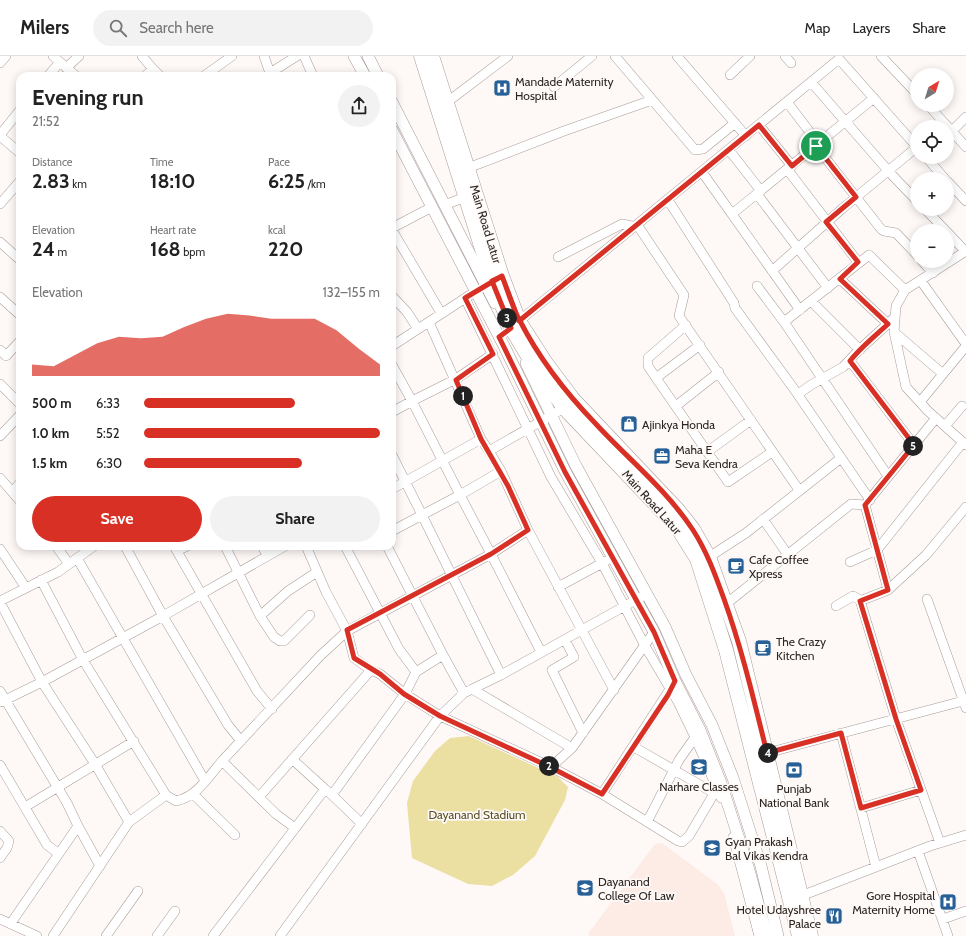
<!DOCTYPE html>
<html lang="en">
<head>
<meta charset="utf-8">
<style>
  body { margin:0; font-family:Cabin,sans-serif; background:#f2f2f2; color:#222; height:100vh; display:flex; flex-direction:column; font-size:15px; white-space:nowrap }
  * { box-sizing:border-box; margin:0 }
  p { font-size:13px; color:#767676 }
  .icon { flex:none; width:22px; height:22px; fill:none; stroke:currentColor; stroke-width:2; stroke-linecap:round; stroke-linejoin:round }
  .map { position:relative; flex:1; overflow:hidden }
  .drawer { position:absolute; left:16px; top:16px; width:380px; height:478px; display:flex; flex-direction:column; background:#fff; border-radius:12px; box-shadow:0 2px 10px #0003 }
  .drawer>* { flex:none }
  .needle { width:26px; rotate:38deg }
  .controls { position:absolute; left:910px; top:12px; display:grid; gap:8px }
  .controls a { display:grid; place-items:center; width:44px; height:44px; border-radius:50%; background:#fff; box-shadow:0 2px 10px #0003; font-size:20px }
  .pin { position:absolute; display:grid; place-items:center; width:34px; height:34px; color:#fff; margin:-17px; border:2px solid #fff; border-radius:50%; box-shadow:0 1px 4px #0007 }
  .km { position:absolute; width:20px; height:20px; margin:-10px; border-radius:50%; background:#222; color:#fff; font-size:11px; line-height:20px; text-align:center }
  .round { display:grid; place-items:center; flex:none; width:42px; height:42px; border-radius:21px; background:#f2f2f2 }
  .headline { display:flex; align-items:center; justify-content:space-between; height:68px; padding:0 16px }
  h1 { font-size:22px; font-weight:700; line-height:30px }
  .metrics { display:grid; grid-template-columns:repeat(3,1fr); gap:6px; height:68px; padding:4px 16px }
  .metrics div { display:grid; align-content:center }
  .metrics b { font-size:20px; font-weight:700 }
  .metrics small { font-size:11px; font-weight:400 }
  .metrics p { font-size:11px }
  .chart { height:112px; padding:8px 16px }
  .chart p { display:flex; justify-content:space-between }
  .chart svg { width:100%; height:72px; margin-top:4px; fill:#d93025; opacity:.7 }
  .action { display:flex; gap:8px; margin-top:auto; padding:8px 16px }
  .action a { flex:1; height:46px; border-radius:24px; background:#d93025; color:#fff; font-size:16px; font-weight:700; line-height:46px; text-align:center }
  .action a+a { background:#f2f2f2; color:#222 }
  ul { padding:0 16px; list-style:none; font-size:13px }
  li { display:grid; grid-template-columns:64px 48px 1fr; align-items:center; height:30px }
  li i { height:10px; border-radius:5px; background:#d93025 }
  header { display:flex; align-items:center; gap:24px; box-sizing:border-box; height:56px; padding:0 20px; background:#fff; border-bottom:1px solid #e0e0e0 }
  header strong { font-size:19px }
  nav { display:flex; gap:22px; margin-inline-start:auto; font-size:14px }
  .search { width:280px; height:36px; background:#f2f2f2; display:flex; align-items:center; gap:10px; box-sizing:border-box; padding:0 14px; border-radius:22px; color:#767676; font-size:15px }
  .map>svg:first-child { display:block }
  .built { fill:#fdebe5 }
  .green { fill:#ebdfa1 }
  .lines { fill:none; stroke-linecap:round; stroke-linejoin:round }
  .minor-casing { stroke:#a89c98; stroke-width:10 }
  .tertiary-casing { stroke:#a89c98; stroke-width:12 }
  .primary-casing { stroke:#a89c98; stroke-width:15 }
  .minor { stroke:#fff; stroke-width:9 }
  .tertiary { stroke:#fff; stroke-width:11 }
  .primary { stroke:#fff; stroke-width:14 }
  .route-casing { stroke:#fff; stroke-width:8 }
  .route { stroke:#d93025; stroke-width:5 }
  .labels { text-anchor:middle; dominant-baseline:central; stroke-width:3.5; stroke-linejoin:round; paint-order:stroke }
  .poi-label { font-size:12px; fill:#2b2624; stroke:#fef9f7; text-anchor:start }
  .street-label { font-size:12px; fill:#2b2624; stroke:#fef9f7 }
  .park-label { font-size:12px; fill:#595125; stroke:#fef9f7 }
</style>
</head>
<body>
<header>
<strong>Milers</strong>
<div class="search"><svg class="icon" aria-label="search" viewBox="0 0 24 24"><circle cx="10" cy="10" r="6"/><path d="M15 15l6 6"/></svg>Search here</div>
<nav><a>Map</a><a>Layers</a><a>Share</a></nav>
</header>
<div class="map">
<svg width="966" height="880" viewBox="0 0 966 880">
  <rect width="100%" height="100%" fill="#fef9f7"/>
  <path class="built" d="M662,787L717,828L724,837L735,880H590L588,878L655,788Z"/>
  <path class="green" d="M469,680L558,721L568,731L565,744L535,800L513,819L492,830L468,828L412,802L407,747L413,725L435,695L450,682Z"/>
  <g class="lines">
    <g class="minor-casing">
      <path id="minor" d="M53,0L76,20
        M142,0L153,13
        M264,0L271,20
        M304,0L313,20
        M615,0L695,94L703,93L735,67
        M677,0L746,80
        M785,0L791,7
        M881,0L917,38
        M0,7L6,0
        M66,12L79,0
        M270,17L297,0
        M730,19L750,0
        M48,20L60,6
        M145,20L153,13L160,20
        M204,20L232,0
        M811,26L891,118L917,145
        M554,31L592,0
        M787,46L818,87
        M446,47L508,0
        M928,49L966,91
        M759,69L792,110
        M952,75L966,61
        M0,79L20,54
        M0,80L20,97
        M816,90L881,173L884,175L896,177L917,199
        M729,94L761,135
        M926,101L945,123
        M468,112L564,75L652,44
        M787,113L858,206
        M702,116L800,254
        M947,125L966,145
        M757,138L828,232
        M668,144L734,247L735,252L794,333L870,444
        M0,148L20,125
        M444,149L466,141
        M925,153L946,175
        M732,158L874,42
        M638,170L684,239L679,260L799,434
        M392,172L432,151
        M392,174L441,257
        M947,176L965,195
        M0,186L20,204
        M966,195L905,234L896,250L894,276L906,331L928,355L966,389
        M558,201L622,168L636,171
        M922,205L933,217
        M772,215L843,152L917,91
        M840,223L888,268
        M921,225L966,288
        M757,230L784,266L888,420
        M392,240L407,256L418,273
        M0,241L20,259
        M465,242L551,421L602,507L645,590L678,646L695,681L721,742
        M811,245L860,294
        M519,265L839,3L917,91
        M429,266L481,383
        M784,266L869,199L905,234
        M894,276L943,318
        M700,289L656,322L728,426L772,396
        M392,290L470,239
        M0,294L6,300L20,285
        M850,305L914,389
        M392,309L412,345L456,323L493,298
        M656,322L648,310V302L686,269
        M0,328L20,348
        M798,338L811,329L843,311L857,296L895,261
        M920,346L966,290
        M676,350L719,316
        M392,356L412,345L460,439L422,459L501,619L464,637
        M945,370L962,350
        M0,380L20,359
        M707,396L751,364
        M392,399L422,459L392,475
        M501,415L528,474L491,498L541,596
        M0,422L20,445
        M392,433L481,383L489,395L564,352
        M12,436L20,427
        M763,463L788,499
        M528,474L614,634
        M56,490L69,508
        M125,490L163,560L42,626L95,708L129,766
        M174,490L257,635L272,653
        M225,490L260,560L288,535L317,516
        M262,490L267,499
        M345,490L399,593L416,616L405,638L440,660L464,637L443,599
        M387,490L443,599L416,616
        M0,493L26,532
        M177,495L187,490
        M709,501L746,477L841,402
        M77,502L205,725
        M850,506L877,494L963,386
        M41,524L83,604L166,739L129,766L53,880
        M558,531L606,505
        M888,534L926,499L966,451
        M927,543L966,652
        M0,545L58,516L94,490
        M860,545L888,534L865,449
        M0,546L42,626L1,646
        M726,548L851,448L865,449L936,362
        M836,550L853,540L860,544L896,663L940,787
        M260,560L274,581L280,585H284L310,559
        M565,584L574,601L552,614L583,677
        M501,619L641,541
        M472,633L572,692
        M0,635L67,747L78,770L11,867
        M841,677L876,811
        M241,685L228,669L163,560L285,490
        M634,691L714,737
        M767,697L963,645L966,643
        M292,703L325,733
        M0,709L47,789L58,797
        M551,711L572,692L654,576
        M193,738L235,779
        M602,738L672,630
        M166,739L176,745C197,741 209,720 222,705
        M332,739L362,768
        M259,741L371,614L354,602L347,575L491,498L460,439L501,415L489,395
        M25,751L134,685
        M861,752L921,734
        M647,766L679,704L698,677
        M78,770L100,810
        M295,772L276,758L222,705L320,600L347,575L326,536L306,490
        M0,775L9,785L7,792L0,802
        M733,781L759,880
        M918,795L948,880
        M801,840L930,790L966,779
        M0,863L37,880
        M943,863L966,855
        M106,880L138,835
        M157,880L175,855
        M213,880L325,733L332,739L405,638L380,618L371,614
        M280,880L440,660L551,711L602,738L678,785L682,786L689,780L719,729"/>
    </g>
    <g class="tertiary-casing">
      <path id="tertiary" d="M354,0L365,20
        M368,0L378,20
        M392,46L495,247
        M392,74L504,290L565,415L654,576L675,625L700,674L721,727L749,814L767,880
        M526,307L576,410L665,571L686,619L712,669L733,722L761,810L778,880"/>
    </g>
    <g class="primary-casing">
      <path id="primary" d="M421,0L492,225L511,272L535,312L564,352L677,471L697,503L726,594L799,880
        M432,0L502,220L519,265L546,307L573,343L678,454L693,473L709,501L739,585L811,880"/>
    </g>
    <use href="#minor" class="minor"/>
    <use href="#tertiary" class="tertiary"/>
    <use href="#primary" class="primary"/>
  </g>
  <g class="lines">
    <g class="route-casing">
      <path id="route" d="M816,90L792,110L759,69L519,265L502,220L465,242L493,298L456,324L481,383L508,430L528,474L491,498L347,574L354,602L380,618L404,638L440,660L550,711L602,738L668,639L675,625L654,576L565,416L499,281L511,272L492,225L502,220C508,235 512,251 520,265C539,302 566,337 595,367C627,402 666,433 693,474C707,496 715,518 724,543C742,593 754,645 767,697L841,677L861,752L921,734L896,663L860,545L888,534L865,449L914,389L850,305C860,292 875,280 888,268L840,223L858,206L826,166L856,141L816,90"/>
    </g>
    <use href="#route" class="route"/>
  </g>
  <defs>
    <g id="hospital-square" transform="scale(0.9)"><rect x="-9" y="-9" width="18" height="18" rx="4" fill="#275f97" stroke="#fef9f7"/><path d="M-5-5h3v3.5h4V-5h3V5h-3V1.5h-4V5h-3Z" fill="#fff"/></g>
    <g id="shop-square" transform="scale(0.9)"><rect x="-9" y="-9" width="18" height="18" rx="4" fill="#275f97" stroke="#fef9f7"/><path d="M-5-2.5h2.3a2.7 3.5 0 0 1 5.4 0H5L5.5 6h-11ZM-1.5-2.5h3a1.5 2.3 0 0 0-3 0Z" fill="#fff"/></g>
    <g id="office-square" transform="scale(0.9)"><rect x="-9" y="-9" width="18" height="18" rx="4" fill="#275f97" stroke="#fef9f7"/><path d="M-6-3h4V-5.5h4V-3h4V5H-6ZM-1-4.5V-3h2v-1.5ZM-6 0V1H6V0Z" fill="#fff"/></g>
    <g id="cafe-square" transform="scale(0.9)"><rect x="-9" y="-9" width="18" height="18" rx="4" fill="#275f97" stroke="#fef9f7"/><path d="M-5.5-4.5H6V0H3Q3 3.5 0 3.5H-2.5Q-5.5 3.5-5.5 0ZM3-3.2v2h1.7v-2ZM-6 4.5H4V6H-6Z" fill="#fff"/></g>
    <g id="university-square" transform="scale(0.9)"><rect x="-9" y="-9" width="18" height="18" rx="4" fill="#275f97" stroke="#fef9f7"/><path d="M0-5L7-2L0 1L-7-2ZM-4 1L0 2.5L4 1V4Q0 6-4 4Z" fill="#fff"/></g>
    <g id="bank-square" transform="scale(0.9)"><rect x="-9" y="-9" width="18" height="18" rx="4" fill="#275f97" stroke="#fef9f7"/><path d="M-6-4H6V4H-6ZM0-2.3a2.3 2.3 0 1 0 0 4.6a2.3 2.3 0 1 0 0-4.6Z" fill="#fff"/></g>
    <g id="school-square" transform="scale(0.9)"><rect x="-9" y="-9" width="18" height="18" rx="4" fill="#275f97" stroke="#fef9f7"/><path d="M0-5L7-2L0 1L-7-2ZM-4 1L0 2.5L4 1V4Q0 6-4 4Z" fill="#fff"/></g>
    <g id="restaurant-square" transform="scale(0.9)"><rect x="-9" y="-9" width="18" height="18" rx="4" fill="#275f97" stroke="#fef9f7"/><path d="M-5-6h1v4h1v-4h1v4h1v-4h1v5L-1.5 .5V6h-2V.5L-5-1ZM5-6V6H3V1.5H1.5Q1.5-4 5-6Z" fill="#fff"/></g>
  </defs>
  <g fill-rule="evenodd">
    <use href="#hospital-square" x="502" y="32"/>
    <use href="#shop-square" x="629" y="368"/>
    <use href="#office-square" x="662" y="400"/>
    <use href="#cafe-square" x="736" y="510"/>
    <use href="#cafe-square" x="763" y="592"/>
    <use href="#university-square" x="699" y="711"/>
    <use href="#bank-square" x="794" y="714"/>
    <use href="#school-square" x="712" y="792"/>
    <use href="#university-square" x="585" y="832"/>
    <use href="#hospital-square" x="948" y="846"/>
    <use href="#restaurant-square" x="834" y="860"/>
  </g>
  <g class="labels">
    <g class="poi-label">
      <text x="515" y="25">Mandade Maternity<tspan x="515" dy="14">Hospital</tspan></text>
      <text x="642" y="368">Ajinkya Honda</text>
      <text x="675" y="393">Maha E<tspan x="675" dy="14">Seva Kendra</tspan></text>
      <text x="749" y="503">Cafe Coffee<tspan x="749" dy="14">Xpress</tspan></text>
      <text x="776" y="585">The Crazy<tspan x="776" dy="14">Kitchen</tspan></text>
      <text x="699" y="730" text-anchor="middle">Narhare Classes</text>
      <text x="794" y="732" text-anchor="middle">Punjab<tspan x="794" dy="14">National Bank</tspan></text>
      <text x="725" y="785">Gyan Prakash<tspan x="725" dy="14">Bal Vikas Kendra</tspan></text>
      <text x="598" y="825">Dayanand<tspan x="598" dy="14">College Of Law</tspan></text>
      <text x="935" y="839" text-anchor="end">Gore Hospital<tspan x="935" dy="14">Maternity Home</tspan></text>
      <text x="821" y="853" text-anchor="end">Hotel Udayshree<tspan x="821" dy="14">Palace</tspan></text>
    </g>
    <g class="street-label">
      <text transform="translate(486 168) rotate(73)">Main Road Latur</text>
      <text transform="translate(652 446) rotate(48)">Main Road Latur</text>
    </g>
    <g class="park-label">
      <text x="477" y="758">Dayanand Stadium</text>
    </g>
  </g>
</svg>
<div class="controls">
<a><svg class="needle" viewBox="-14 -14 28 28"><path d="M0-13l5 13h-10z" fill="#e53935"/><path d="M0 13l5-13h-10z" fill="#767676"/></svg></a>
<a><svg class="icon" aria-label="locate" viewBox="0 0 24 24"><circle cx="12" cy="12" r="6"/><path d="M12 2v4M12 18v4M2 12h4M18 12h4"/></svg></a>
<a>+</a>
<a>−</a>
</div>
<div class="pin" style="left:816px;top:90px;background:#1e9e55"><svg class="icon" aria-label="arrive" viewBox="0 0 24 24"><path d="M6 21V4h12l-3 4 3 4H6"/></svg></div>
<b class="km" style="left:463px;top:340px">1</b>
<b class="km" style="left:549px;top:710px">2</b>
<b class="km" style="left:507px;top:262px">3</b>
<b class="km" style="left:768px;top:697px">4</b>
<b class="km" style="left:913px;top:390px">5</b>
<section class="drawer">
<div class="headline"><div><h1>Evening run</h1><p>21:52</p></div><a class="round"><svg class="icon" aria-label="share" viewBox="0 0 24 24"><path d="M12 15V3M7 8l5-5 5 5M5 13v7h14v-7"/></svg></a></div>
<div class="metrics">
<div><p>Distance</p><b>2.83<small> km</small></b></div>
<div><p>Time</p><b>18:10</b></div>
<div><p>Pace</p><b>6:25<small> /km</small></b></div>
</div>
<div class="metrics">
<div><p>Elevation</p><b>24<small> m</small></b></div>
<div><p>Heart rate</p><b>168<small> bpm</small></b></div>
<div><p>kcal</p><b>220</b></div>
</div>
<div class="chart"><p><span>Elevation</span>132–155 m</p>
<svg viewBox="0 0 160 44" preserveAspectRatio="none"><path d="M0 44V37L10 38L20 31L30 24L40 20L50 21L60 20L70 14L80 9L90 6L100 7L110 9L120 9L130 9L140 16L150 27L160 37V44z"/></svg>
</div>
<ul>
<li><b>500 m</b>6:33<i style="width:64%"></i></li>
<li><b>1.0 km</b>5:52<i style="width:100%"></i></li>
<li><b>1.5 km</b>6:30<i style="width:67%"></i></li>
</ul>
<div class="action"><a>Save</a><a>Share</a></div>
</section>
</div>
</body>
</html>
